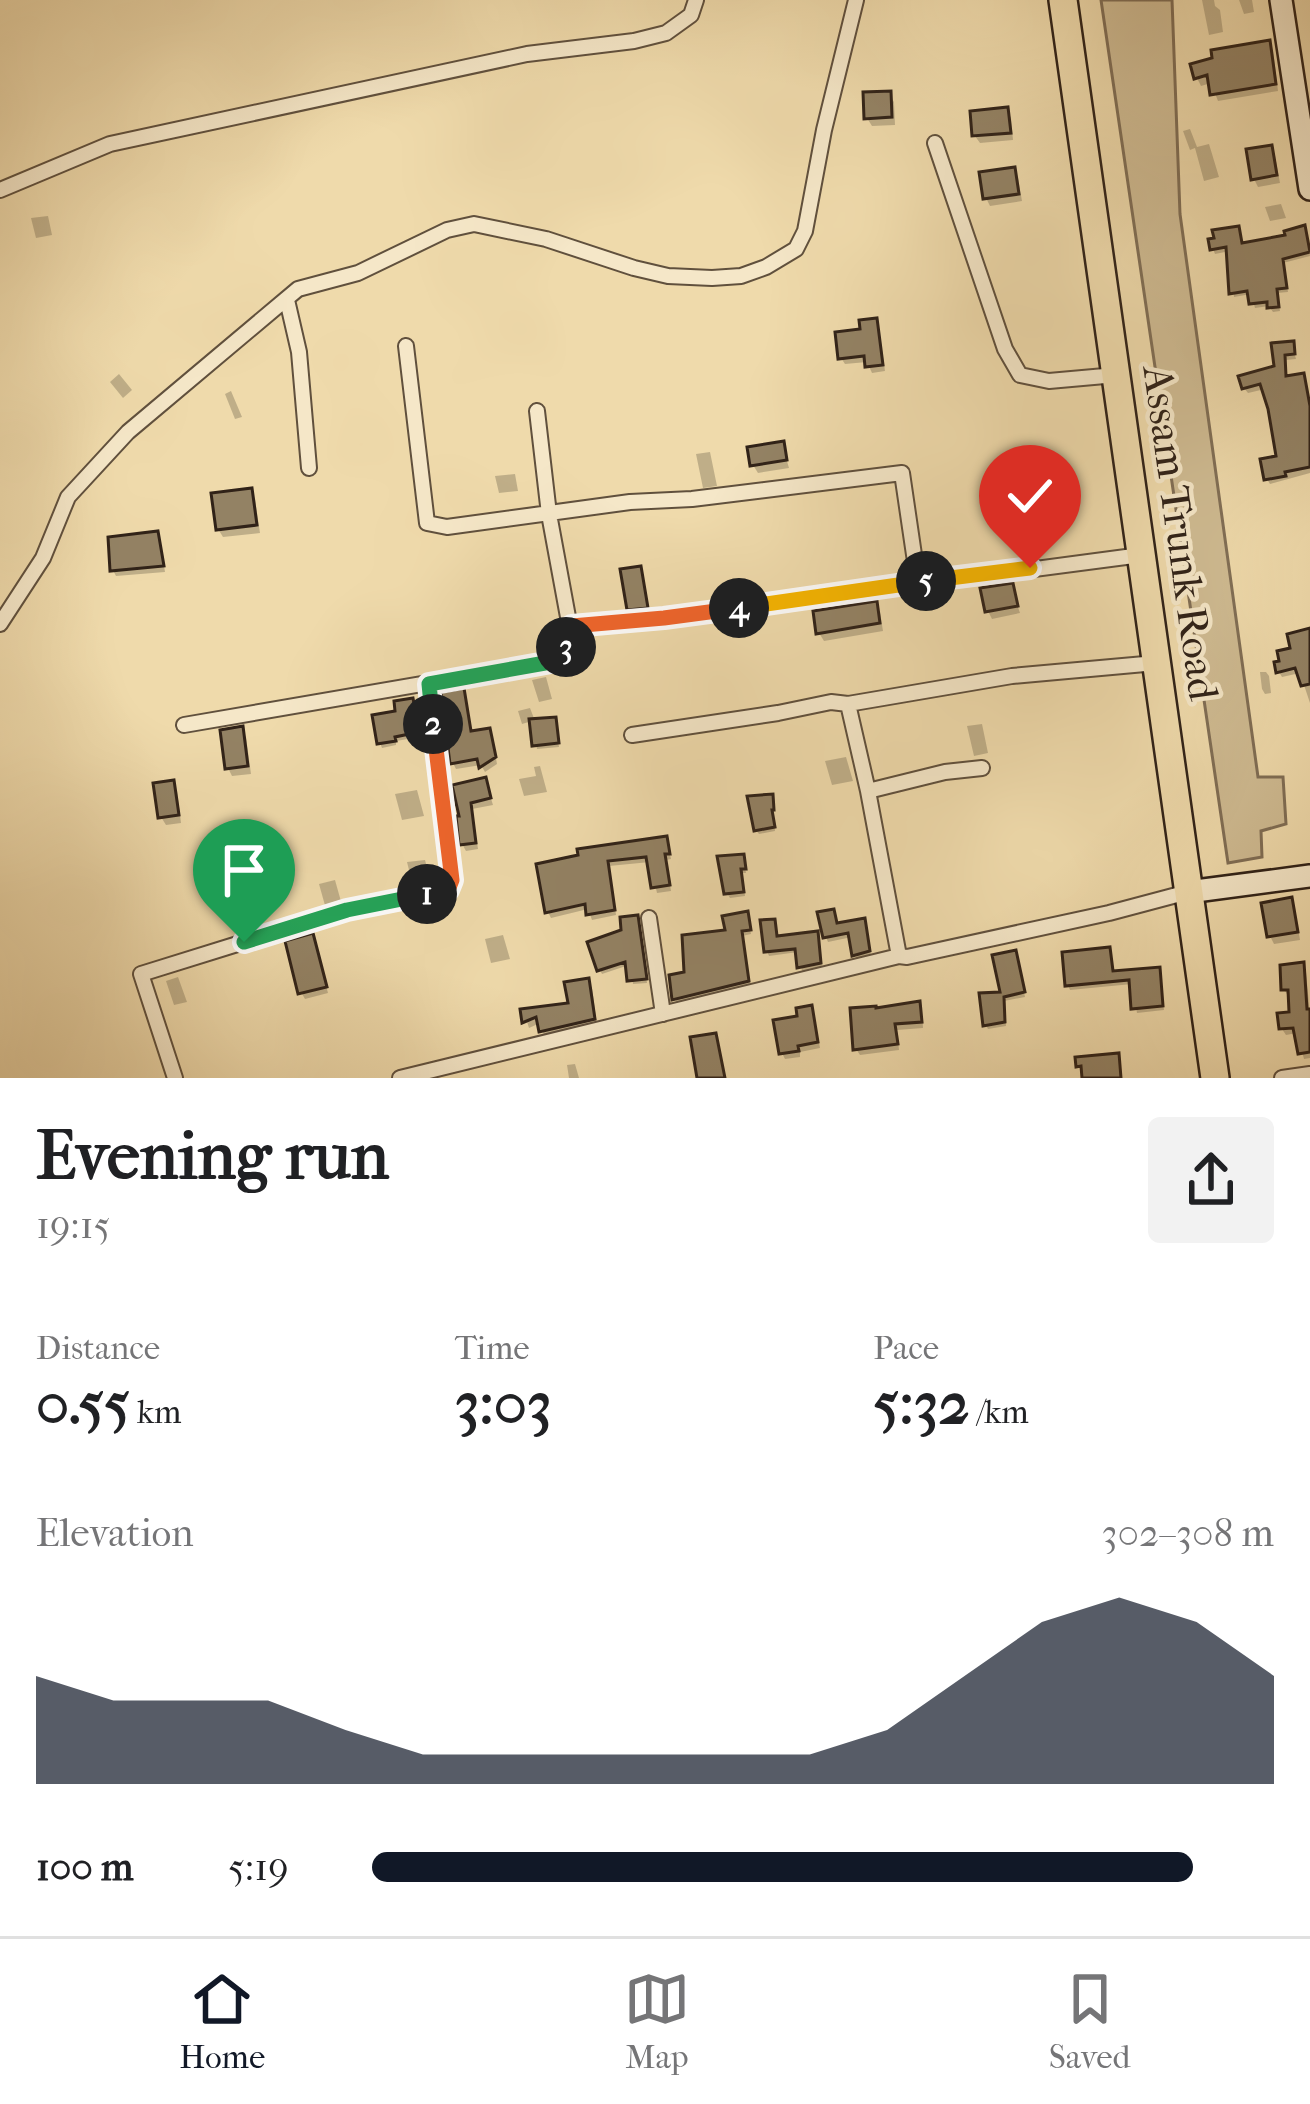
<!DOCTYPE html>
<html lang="en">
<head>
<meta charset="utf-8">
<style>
  body { margin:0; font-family:"IM FELL French Canon",serif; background:#f2f2f2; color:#202124; height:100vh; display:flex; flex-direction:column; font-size:45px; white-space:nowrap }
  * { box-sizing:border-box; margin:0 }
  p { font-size:39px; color:#757577 }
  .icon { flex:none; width:66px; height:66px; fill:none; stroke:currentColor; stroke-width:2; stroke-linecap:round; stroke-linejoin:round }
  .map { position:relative; height:1078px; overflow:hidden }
  .drawer { display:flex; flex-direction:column; background:#fff; flex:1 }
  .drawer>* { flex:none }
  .pin { position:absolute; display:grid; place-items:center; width:102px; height:102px; color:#fff; margin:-123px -51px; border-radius:50% 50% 50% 0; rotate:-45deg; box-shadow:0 0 12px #0007 }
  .pin .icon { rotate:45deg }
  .km { position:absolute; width:60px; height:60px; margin:-30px; border-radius:50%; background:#222; color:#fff; font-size:33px; line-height:60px; text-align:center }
  .round { display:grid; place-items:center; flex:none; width:126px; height:126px; border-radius:12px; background:#f2f2f2 }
  .head { display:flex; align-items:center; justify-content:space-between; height:204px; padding:0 36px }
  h1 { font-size:66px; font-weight:800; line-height:90px }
  .figures { display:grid; grid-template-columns:repeat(3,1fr); gap:18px; height:204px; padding:12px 36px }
  .figures div { display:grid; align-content:center }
  .figures b { font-size:60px; font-weight:800 }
  .figures small { font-size:33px; font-weight:400 }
  .figures p { font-size:33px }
  .chart { height:336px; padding:24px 36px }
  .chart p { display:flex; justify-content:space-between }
  .chart svg { width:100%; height:216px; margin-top:12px; fill:#111827; opacity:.7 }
  ul { padding:0 36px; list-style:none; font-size:39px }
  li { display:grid; grid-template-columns:192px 144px 1fr; align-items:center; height:90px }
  li i { height:30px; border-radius:15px; background:#111827 }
  .dock { display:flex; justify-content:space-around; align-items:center; height:168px; border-top:3px solid #e0e0e0; background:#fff; font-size:33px; color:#757577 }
  .dock a { display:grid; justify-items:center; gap:6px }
  .dock .active { color:#111827 }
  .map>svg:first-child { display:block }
  .green { fill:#cfbb92; stroke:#806e55; stroke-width:3 }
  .shadow { fill:#0003 }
  .building { fill:#938264; stroke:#302218; stroke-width:3 }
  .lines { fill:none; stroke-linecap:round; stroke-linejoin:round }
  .street-casing { stroke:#60503d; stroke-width:18 }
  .secondary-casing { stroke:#302218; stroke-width:26 }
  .highway-casing { stroke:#302218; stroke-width:32 }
  .street { stroke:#f5e7c8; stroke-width:14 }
  .secondary { stroke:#f5e7c8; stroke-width:21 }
  .highway { stroke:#efdaab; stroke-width:27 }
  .split-1-casing { stroke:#fff; stroke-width:24 }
  .split-2-casing { stroke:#fff; stroke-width:24 }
  .split-3-casing { stroke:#fff; stroke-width:24 }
  .split-4-casing { stroke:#fff; stroke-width:24 }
  .split-5-casing { stroke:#fff; stroke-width:24 }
  .split-6-casing { stroke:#fff; stroke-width:24 }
  .split-1 { stroke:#22a559; stroke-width:15 }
  .split-2 { stroke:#f0652b; stroke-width:15 }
  .split-3 { stroke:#22a559; stroke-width:15 }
  .split-4 { stroke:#f0652b; stroke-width:15 }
  .split-5 { stroke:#f5b400; stroke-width:15 }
  .split-6 { stroke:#f5b400; stroke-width:15 }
  .labels { text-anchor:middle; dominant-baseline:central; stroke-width:9; stroke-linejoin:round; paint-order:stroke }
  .street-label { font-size:42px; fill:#302218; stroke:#f5e7c8 }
</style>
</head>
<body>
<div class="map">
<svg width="1310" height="1078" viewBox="0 0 1310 1078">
  <rect width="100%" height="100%" fill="#efdaab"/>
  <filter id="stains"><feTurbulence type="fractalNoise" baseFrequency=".00167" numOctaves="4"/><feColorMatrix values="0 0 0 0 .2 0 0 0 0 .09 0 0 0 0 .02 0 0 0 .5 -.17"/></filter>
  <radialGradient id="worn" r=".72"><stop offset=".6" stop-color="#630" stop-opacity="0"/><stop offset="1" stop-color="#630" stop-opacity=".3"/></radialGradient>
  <path class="green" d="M1101,0H1172L1180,214L1258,777H1283L1286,824L1261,831L1262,857L1228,863Z"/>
  <path class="shadow" d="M1202,0H1214L1215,6L1220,10L1223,32L1209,35Z
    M1239,0H1252L1254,12L1244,14Z
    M1268,43L1273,50L1278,91L1218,101L1211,83L1201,86L1197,78Z
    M889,94L894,102L895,125L872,126L867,118Z
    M1006,110L1011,118L1013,140L980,143L975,136Z
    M1190,129L1197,147L1209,144L1219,177L1204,181L1195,148L1190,150L1183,131Z
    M1270,148L1275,156L1280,183L1258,187L1254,179Z
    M1013,170L1018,178L1022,201L990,206L986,198Z
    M1281,204L1286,218L1270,221L1265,207Z
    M48,216L52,235L36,238L31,218Z
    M1306,233L1310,256L1283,263L1288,292L1277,293L1280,311L1273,312L1269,306L1255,308L1251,294L1234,297L1230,251L1215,254L1213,249L1240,234L1243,246Z
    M875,321L879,328L885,371L872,373L867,362L845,364L841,358Z
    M1292,345L1296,359L1286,360L1287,379L1310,421V473L1270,484L1267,479L1280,458L1265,389L1248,393L1244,388L1277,368L1275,346Z
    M119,374L132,390L123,398L110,382Z
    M231,391L242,417L235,419L225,394Z
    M782,444L789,468L758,473L753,465Z
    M710,452L717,486L703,488L696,454Z
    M515,474L518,491L499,493L495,476Z
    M251,491L255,499L260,533L223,537L218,529Z
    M157,534L160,540L165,572L116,576L113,570Z
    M639,569L643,577L650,615L634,617L629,609Z
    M1011,587L1020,613L992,619L988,611Z
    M875,605L880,612L883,631L824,641L819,633Z
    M1310,631V703L1300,673L1282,677L1279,672Z
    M1260,672H1266L1269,676L1271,693L1265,694L1262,689Z
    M546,677L552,699L539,702L532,680Z
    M462,692L472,734L488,731L492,737L497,764L485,772L481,765L456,769L453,763Z
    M412,701L420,737L396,741V745L382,748L380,743L399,713Z
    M530,708L535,721L555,720L559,747L537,749L532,721L522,724L518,711Z
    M982,724L988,753L974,756L967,726Z
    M242,730L246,737L251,774L232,776L228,768Z
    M846,757L853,781L832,785L825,761Z
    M540,766L547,792L524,796L519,779L536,776L534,767Z
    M485,780L493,805L472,809L478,849L466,851L462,844L463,818L456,787Z
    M172,783L177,791L181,823L166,825L161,817Z
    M417,790L424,816L402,820L395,794Z
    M771,797L775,831L759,834L756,830Z
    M666,839L671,859L666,860L671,891L657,893L650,862L609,866L616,915L592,920L588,909L551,918L548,912L581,858Z
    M743,857L746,873H742L745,896L730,898L727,893Z
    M425,860L429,875L411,878L407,862Z
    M335,880L342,905L326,909L319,884Z
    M1290,901L1295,908L1300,940L1274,944L1270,936Z
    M747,914L751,934L742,936L750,986L678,1003L675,999L687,975Z
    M637,918L647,983L633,984L629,965L602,974L600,970Z
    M773,922L778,939H819L822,968L802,971L798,952L769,956L767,951Z
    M837,926H866L871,956L857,959L852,937L828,942L826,937Z
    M503,935L510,959L491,963L485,939Z
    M315,943L328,993L305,999L301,992Z
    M1017,958L1025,997L1004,1001L1006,1026L988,1029L986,1025L1003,994Z
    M1303,966L1306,972L1310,1015V1058L1304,1059L1297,1033L1286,1035L1282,1029L1292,1014L1291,995L1288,996L1284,989Z
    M1158,970L1164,1010L1137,1013L1132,984L1070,990L1068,985L1113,974Z
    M178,977L187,1002L174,1005L166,981Z
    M588,982L592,988L597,1025L545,1038L540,1023L529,1028L524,1012L571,1005Z
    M918,1004L922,1011L923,1028L897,1030L899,1050L860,1055L856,1049Z
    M811,1008L814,1014L820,1048L800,1052V1057L785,1059L782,1053L801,1018Z
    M575,1064L579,1078H569L567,1065Z"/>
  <path class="building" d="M1270,40L1276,84L1210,95L1207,75L1194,79L1190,64L1212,58L1211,50Z
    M891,91L892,117L864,119L863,92Z
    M1008,107L1011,133L972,136L970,111Z
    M1272,145L1277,175L1251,180L1246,149Z
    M1015,167L1019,194L983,199L979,172Z
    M1305,225L1310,252L1283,259L1287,288L1277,289L1279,307L1267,308V302L1249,304L1247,291L1229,294L1226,247L1210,250L1208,239L1214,238L1212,230L1239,226L1242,243L1285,235L1284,231Z
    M877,318L883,365L865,367L864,356L838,359L835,332L860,329L859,320Z
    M1294,341L1295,354L1285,355L1286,376L1304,373L1310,406V467L1285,472L1286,476L1264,480L1260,459L1276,456L1268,409L1260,384L1242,389L1238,376L1274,366L1271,343Z
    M784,441L787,460L750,466L747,447Z
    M252,488L257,525L216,530L211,493Z
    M158,531L164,566L110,571L108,537Z
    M641,566L648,608L627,610L620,569Z
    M1013,583L1018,606L985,612L980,588Z
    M877,601L880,623L816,634L813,611Z
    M1310,628V684L1301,686L1295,668L1276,673L1274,662L1279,661L1277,651L1290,648L1287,634Z
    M464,688L471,731L490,728L496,757L479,768L477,759L450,764L441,692Z
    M413,698L419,732L395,737L396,741L377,744L372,715L395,711L394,701Z
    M556,717L559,743L532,746L529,719Z
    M243,726L248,766L225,769L220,730Z
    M486,777L491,798L471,803L476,843L459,845L456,816H459L452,785Z
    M174,780L179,815L158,818L153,783Z
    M773,794L774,810H772L775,827L754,831L747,796Z
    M667,836L670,854H665L670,885L651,888L646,857L608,861L615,910L586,915L585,904L545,913L536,864L578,855L577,849Z
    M744,854L746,869H741L744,892L724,894L717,856Z
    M1292,897L1298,932L1267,937L1261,903Z
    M834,909L837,923L865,918L870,951L852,956L848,933L823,938L817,912Z
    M748,911L751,930L742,931L749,981L672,1000L669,975L684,972L682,935L725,930L722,916Z
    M638,915L647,979L627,981L625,962L597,971L587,942L621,930L620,917Z
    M775,919L777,936L818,931L821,963L797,968L795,949L764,952L760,920Z
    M313,933L327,987L298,994L285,941Z
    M1110,947L1113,971L1160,967L1163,1006L1131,1009L1129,980L1065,986L1062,952Z
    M1016,950L1025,992L1004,997L1005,1022L983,1026L979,993L1000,992L992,955Z
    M1304,962L1307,1009H1310V1052L1298,1054L1293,1028L1279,1029L1277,1013L1289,1012L1288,990H1281L1280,965Z
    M589,978L595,1019L539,1032L536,1017L522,1023L520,1009L568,1003L564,982Z
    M920,1001L922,1022L895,1024L898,1044L853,1050L850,1008L876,1006V1008Z
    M812,1005L818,1042L798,1046L799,1051L779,1054L773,1020L797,1016L796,1008Z
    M716,1033L725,1078H697L690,1037Z
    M1119,1053L1121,1078H1082L1081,1066L1076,1067L1075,1057Z"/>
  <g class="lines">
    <g class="street-casing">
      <path id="street" d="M935,143L1005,349L1020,375L1049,381L1116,375
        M0,190L110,144L527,54L634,41L666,33L691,15L696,0
        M287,300L299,352L309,468
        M406,346L427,523L447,527L630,502L692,499L902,473L918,582
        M0,624L43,558L68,497L128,432L298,289L358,273L447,230L474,224L546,239L634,268L668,276L712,278L741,276L766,267L796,249L805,231L824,130L856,0
        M572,626L664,618L1141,555
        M848,704L868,791L899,956
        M184,725L562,660L572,626L568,617L549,514L537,411
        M632,735L778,713L831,702L848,704L1012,676L1156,663
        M868,791L945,772L982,768
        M649,918L663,1014
        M175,1078L141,974L347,910L448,890L452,880L429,684
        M400,1078L899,956L907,957L1109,913L1188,892
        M1282,1078L1310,1074"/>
    </g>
    <g class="secondary-casing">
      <path id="secondary" d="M1281,0L1310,189
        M1188,892L1310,876"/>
    </g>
    <g class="highway-casing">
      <path id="highway" d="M1063,0L1215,1078"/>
    </g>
    <use href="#street" class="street"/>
    <use href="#secondary" class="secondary"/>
    <use href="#highway" class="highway"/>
  </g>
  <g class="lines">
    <g class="split-1-casing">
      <path id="split-1" d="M244,942L347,910L427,894"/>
    </g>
    <g class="split-2-casing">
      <path id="split-2" d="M427,894L448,890L452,880L433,724"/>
    </g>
    <g class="split-3-casing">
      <path id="split-3" d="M433,724L429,684L562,660L566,647"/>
    </g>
    <g class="split-4-casing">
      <path id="split-4" d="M566,647L572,626L664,618L739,608"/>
    </g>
    <g class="split-5-casing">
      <path id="split-5" d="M739,608L926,581"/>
    </g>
    <g class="split-6-casing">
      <path id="split-6" d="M926,581L1030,568"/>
    </g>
    <use href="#split-1" class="split-1"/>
    <use href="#split-2" class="split-2"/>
    <use href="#split-3" class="split-3"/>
    <use href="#split-4" class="split-4"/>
    <use href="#split-5" class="split-5"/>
    <use href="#split-6" class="split-6"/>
  </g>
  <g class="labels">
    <g class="street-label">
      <text transform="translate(1180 533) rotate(82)">Assam Trunk Road</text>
    </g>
  </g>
  <rect width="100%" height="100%" filter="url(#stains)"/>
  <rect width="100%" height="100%" fill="url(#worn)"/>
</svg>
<div class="pin" style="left:244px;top:942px;background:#1e9e55"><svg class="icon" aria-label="arrive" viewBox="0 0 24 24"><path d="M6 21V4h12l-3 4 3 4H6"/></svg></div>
<div class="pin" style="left:1030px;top:568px;background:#d93025"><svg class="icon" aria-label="check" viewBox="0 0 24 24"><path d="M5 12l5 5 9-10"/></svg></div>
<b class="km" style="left:427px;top:894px">1</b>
<b class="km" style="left:433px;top:724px">2</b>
<b class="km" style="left:566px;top:647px">3</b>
<b class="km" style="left:739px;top:608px">4</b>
<b class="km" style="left:926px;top:581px">5</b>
</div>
<section class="drawer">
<div class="head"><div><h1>Evening run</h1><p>19:15</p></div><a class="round"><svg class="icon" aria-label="share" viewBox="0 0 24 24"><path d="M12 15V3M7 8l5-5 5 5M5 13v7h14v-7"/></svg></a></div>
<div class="figures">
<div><p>Distance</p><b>0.55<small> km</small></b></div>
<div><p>Time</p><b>3:03</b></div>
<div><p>Pace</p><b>5:32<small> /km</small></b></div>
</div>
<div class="chart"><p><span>Elevation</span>302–308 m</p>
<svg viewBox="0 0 160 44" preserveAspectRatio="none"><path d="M0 44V22L10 27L20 27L30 27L40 33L50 38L60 38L70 38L80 38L90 38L100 38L110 33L120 22L130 11L140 6L150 11L160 22V44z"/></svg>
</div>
<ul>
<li><b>100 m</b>5:19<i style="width:91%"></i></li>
</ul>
</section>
<nav class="dock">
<a class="active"><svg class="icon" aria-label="home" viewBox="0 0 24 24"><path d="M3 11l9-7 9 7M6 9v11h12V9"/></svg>Home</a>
<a><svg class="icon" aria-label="map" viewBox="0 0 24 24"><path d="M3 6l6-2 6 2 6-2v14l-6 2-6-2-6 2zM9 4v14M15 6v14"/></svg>Map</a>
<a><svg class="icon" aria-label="saved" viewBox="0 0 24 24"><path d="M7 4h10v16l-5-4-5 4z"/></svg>Saved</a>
</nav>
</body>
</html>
